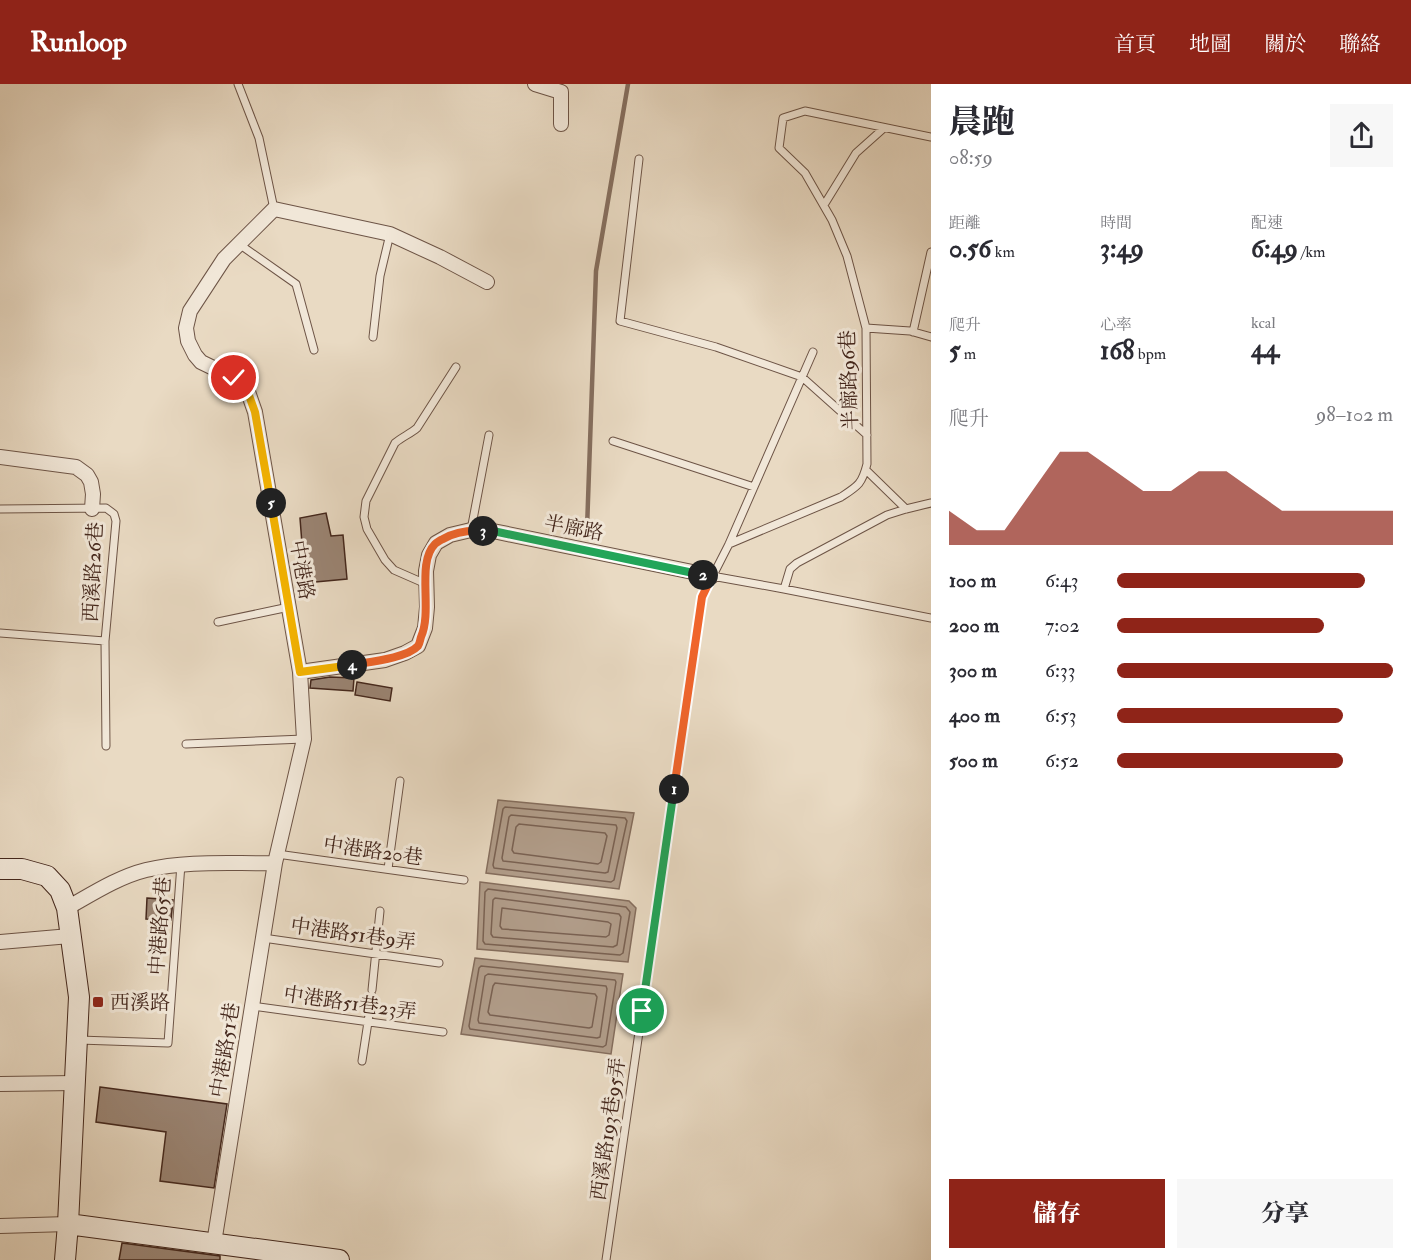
<!DOCTYPE html>
<html lang="zh-TW">
<head>
<meta charset="utf-8">
<style>
  body { margin:0; font-family:"IM FELL Double Pica","Noto Serif TC",serif; background:#f7f7f7; color:#2b2b33; height:100vh; display:flex; flex-direction:column; font-size:22px; white-space:nowrap }
  * { box-sizing:border-box; margin:0 }
  p { font-size:20px; color:#7c7c81 }
  .icon { flex:none; width:33px; height:33px; fill:none; stroke:currentColor; stroke-width:2; stroke-linecap:round; stroke-linejoin:round }
  .map { position:relative; flex:1; overflow:hidden }
  .side { display:flex; flex-direction:column; background:#fff; width:480px }
  .side>* { flex:none }
  .pin { position:absolute; display:grid; place-items:center; width:51px; height:51px; color:#fff; margin:-26px; border:3px solid #fff; border-radius:50%; box-shadow:0 2px 6px #0007 }
  .km { position:absolute; width:30px; height:30px; margin:-15px; border-radius:50%; background:#222; color:#fff; font-size:16px; line-height:30px; text-align:center }
  .round { display:grid; place-items:center; flex:none; width:63px; height:63px; border-radius:0px; background:#f7f7f7 }
  .headline { display:flex; align-items:center; justify-content:space-between; height:102px; padding:0 18px }
  h1 { font-size:33px; font-weight:800; line-height:45px }
  .stats { display:grid; grid-template-columns:repeat(3,1fr); gap:9px; height:102px; padding:6px 18px }
  .stats div { display:grid; align-content:center }
  .stats b { font-size:26px; font-weight:800 }
  .stats small { font-size:16px; font-weight:400 }
  .stats p { font-size:16px }
  .chart { height:168px; padding:12px 18px }
  .chart p { display:flex; justify-content:space-between }
  .chart svg { width:100%; height:108px; margin-top:6px; fill:#8f2418; opacity:.7 }
  .primary-button { display:flex; gap:12px; margin-top:auto; padding:12px 18px }
  .primary-button a { flex:1; height:69px; border-radius:0px; background:#8f2418; color:#fff; font-size:24px; font-weight:800; line-height:69px; text-align:center }
  .primary-button a+a { background:#f7f7f7; color:#2b2b33 }
  ul { padding:0 18px; list-style:none; font-size:20px }
  li { display:grid; grid-template-columns:96px 72px 1fr; align-items:center; height:45px }
  li i { height:15px; border-radius:8px; background:#8f2418 }
  header { display:flex; align-items:center; gap:36px; box-sizing:border-box; height:84px; padding:0 30px; background:#8f2418; color:#fff }
  header strong { font-size:28px }
  nav { display:flex; gap:33px; margin-inline-start:auto; font-size:21px }
  main { display:flex; flex:1; min-height:0 }
  .map>svg:first-child { display:block }
  .water { fill:#b19d8a; stroke:#856e5e; stroke-width:1.5 }
  .lines { fill:none; stroke-linecap:round; stroke-linejoin:round }
  .shore { stroke:#7a6253; stroke-width:1.5 }
  .stream { stroke:#856e5e; stroke-width:4.5 }
  .building { fill:#9a8473; stroke:#44271c; stroke-width:1.5 }
  .lane-casing { stroke:#6d5446; stroke-width:9 }
  .street-casing { stroke:#6d5446; stroke-width:16 }
  .secondary-casing { stroke:#44271c; stroke-width:22 }
  .lane { stroke:#f1e7d8; stroke-width:7 }
  .street { stroke:#f1e7d8; stroke-width:14 }
  .secondary { stroke:#f1e7d8; stroke-width:20 }
  .split-1-casing { stroke:#fff; stroke-width:12 }
  .split-2-casing { stroke:#fff; stroke-width:12 }
  .split-3-casing { stroke:#fff; stroke-width:12 }
  .split-4-casing { stroke:#fff; stroke-width:12 }
  .split-5-casing { stroke:#fff; stroke-width:12 }
  .split-6-casing { stroke:#fff; stroke-width:12 }
  .split-1 { stroke:#22a559; stroke-width:8 }
  .split-2 { stroke:#f0652b; stroke-width:8 }
  .split-3 { stroke:#22a559; stroke-width:8 }
  .split-4 { stroke:#f0652b; stroke-width:8 }
  .split-5 { stroke:#f5b400; stroke-width:8 }
  .split-6 { stroke:#f5b400; stroke-width:8 }
  .poi-dot { fill:#8f2418; stroke:#f1e7d8; stroke-width:2 }
  .labels { text-anchor:middle; dominant-baseline:central; stroke-width:6; stroke-linejoin:round; paint-order:stroke }
  .street-label { font-size:20px; fill:#44271c; stroke:#f1e7d8 }
  .poi-label { font-size:20px; fill:#44271c; stroke:#f1e7d8; text-anchor:start }
</style>
</head>
<body>
<header>
<strong>Runloop</strong>
<nav><a>首頁</a><a>地圖</a><a>關於</a><a>聯絡</a></nav>
</header>
<main>
<div class="map">
<svg width="931" height="1176" viewBox="0 0 931 1176">
  <rect width="100%" height="100%" fill="#e9dac3"/>
  <filter id="stains"><feTurbulence type="fractalNoise" baseFrequency=".00333" numOctaves="4"/><feColorMatrix values="0 0 0 0 .2 0 0 0 0 .09 0 0 0 0 .02 0 0 0 .5 -.17"/></filter>
  <radialGradient id="worn" r=".72"><stop offset=".6" stop-color="#630" stop-opacity="0"/><stop offset="1" stop-color="#630" stop-opacity=".3"/></radialGradient>
  <path class="water" d="M498,716L634,729L619,805L486,789Z
    M480,798L629,817L636,824L628,878L477,865Z
    M475,874L623,890L611,970L461,950Z"/>
  <g class="lines">
    <path class="shore" d="M505,723L625,734L627,737L614,796L611,798L494,784L493,781L503,725Z
      M511,731L616,741L617,744L608,788L605,789L503,777L502,774L509,733Z
      M519,740L605,749L607,752L601,778L598,780L514,769L512,766L516,743Z
      M488,805L626,823L630,828L623,869L620,871L485,860L483,857L485,808Z
      M495,814L619,830L621,833L617,861L613,863L493,853L491,850L493,816Z
      M502,824L608,838L611,840L609,851L606,853L502,845L500,842Z
      M481,882L615,896L616,898L606,961L603,963L470,945L469,942L479,884Z
      M488,890L606,902L607,905L600,953L597,954L479,939L478,936L485,892Z
      M495,899L595,910L597,913L592,943L589,944L490,931L488,928L493,902Z"/>
    <path class="stream" d="M587,445L596,187L628,0"/>
  </g>
  <path class="building" d="M326,429L331,452L343,451L347,495L305,499L300,434Z
    M330,593L354,594L353,607L310,604L311,596Z
    M357,598L392,604L390,617L355,611Z
    M147,814L173,816L171,836L146,835Z
    M100,1003L227,1020L214,1104L160,1097L166,1048L96,1038Z
    M122,1159L220,1172V1176H119Z"/>
  <g class="lines">
    <g class="lane-casing">
      <path id="lane" d="M238,0L259,54L274,125
        M639,75L620,237L716,263L802,293L867,351
        M824,121L856,69L884,44
        M239,160L296,200L314,266
        M866,244L910,247L931,253
        M913,248L931,168
        M373,253L380,192L390,150
        M613,357L754,403
        M866,386L906,425
        M0,425L106,424L114,430L116,437L105,557L106,662
        M471,446L489,351
        M729,460L841,413C858,402 862,400 867,380L866,244L847,172L832,136L805,89L779,64L783,34L805,27L931,53
        M712,492L784,505L931,534
        M426,500L394,486L385,476L367,445L364,433L366,417L395,359C402,353 410,350 417,344L456,283
        M784,505L790,485L797,479L887,431L906,425L931,419
        M218,538L289,523
        M0,549L105,557
        M186,660L304,655
        M277,770L464,796
        M388,785L400,697
        M263,854L439,879
        M372,906L380,827
        M252,922L443,948
        M79,956L168,959L181,780
        M362,977L372,912
        M606,1176L702,513L729,460L813,268"/>
    </g>
    <g class="street-casing">
      <path id="street" d="M535,0L561,8V40
        M0,373L76,383L87,391L91,398L93,410L92,425
        M300,588L385,576L405,569L418,562L425,544L427,523L426,487L429,471L436,459L450,451L471,446L493,447L712,492
        M67,824C92,810 118,793 146,786C188,776 233,780 275,779
        M0,858L70,852
        M0,1000L75,999
        M0,1142L68,1140
        M214,1159L275,779L304,655L300,588L255,328L247,305L234,294L201,278L195,271L188,257L186,244L190,227L224,175L274,125L390,150L440,173L487,198"/>
    </g>
    <g class="secondary-casing">
      <path id="secondary" d="M0,785H22L47,792L60,806L67,824L79,913L68,1140L65,1176
        M68,1140L339,1176"/>
    </g>
    <use href="#lane" class="lane"/>
    <use href="#street" class="street"/>
    <use href="#secondary" class="secondary"/>
  </g>
  <g class="lines">
    <g class="split-1-casing">
      <path id="split-1" d="M642,927L674,705"/>
    </g>
    <g class="split-2-casing">
      <path id="split-2" d="M674,705L702,513L712,492L703,491"/>
    </g>
    <g class="split-3-casing">
      <path id="split-3" d="M483,447H493L703,491"/>
    </g>
    <g class="split-4-casing">
      <path id="split-4" d="M352,581C368,578 407,574 418,562C420,559 420,556 421,553C433,526 416,479 435,460C436,459 442,455 443,455C455,448 469,446 483,447"/>
    </g>
    <g class="split-5-casing">
      <path id="split-5" d="M271,419L300,588L352,581"/>
    </g>
    <g class="split-6-casing">
      <path id="split-6" d="M234,294L247,306L255,328L271,419"/>
    </g>
    <use href="#split-1" class="split-1"/>
    <use href="#split-2" class="split-2"/>
    <use href="#split-3" class="split-3"/>
    <use href="#split-4" class="split-4"/>
    <use href="#split-5" class="split-5"/>
    <use href="#split-6" class="split-6"/>
  </g>
  <rect class="poi-dot" x="92" y="912" width="12" height="12" rx="3"/>
  <g class="labels">
    <g class="street-label">
      <text transform="translate(849 296) rotate(-92)">半廍路96巷</text>
      <text transform="translate(574 444) rotate(11)">半廍路</text>
      <text transform="translate(302 486) rotate(80)">中港路</text>
      <text transform="translate(93 488) rotate(-87)">西溪路26巷</text>
      <text transform="translate(373 767) rotate(8)">中港路20巷</text>
      <text transform="translate(160 842) rotate(-86)">中港路65巷</text>
      <text transform="translate(353 850) rotate(8)">中港路51巷9弄</text>
      <text transform="translate(350 919) rotate(8)">中港路51巷23弄</text>
      <text transform="translate(225 966) rotate(-81)">中港路51巷</text>
      <text transform="translate(608 1045) rotate(-82)">西溪路193巷95弄</text>
    </g>
    <g class="poi-label">
      <text x="110" y="918">西溪路</text>
    </g>
  </g>
  <rect width="100%" height="100%" filter="url(#stains)"/>
  <rect width="100%" height="100%" fill="url(#worn)"/>
</svg>
<div class="pin" style="left:642px;top:927px;background:#1e9e55"><svg class="icon" aria-label="arrive" viewBox="0 0 24 24"><path d="M6 21V4h12l-3 4 3 4H6"/></svg></div>
<div class="pin" style="left:234px;top:294px;background:#d93025"><svg class="icon" aria-label="check" viewBox="0 0 24 24"><path d="M5 12l5 5 9-10"/></svg></div>
<b class="km" style="left:674px;top:705px">1</b>
<b class="km" style="left:703px;top:491px">2</b>
<b class="km" style="left:483px;top:447px">3</b>
<b class="km" style="left:352px;top:581px">4</b>
<b class="km" style="left:271px;top:419px">5</b>
</div>
<section class="side">
<div class="headline"><div><h1>晨跑</h1><p>08:59</p></div><a class="round"><svg class="icon" aria-label="share" viewBox="0 0 24 24"><path d="M12 15V3M7 8l5-5 5 5M5 13v7h14v-7"/></svg></a></div>
<div class="stats">
<div><p>距離</p><b>0.56<small> km</small></b></div>
<div><p>時間</p><b>3:49</b></div>
<div><p>配速</p><b>6:49<small> /km</small></b></div>
</div>
<div class="stats">
<div><p>爬升</p><b>5<small> m</small></b></div>
<div><p>心率</p><b>168<small> bpm</small></b></div>
<div><p>kcal</p><b>44</b></div>
</div>
<div class="chart"><p><span>爬升</span>98–102 m</p>
<svg viewBox="0 0 160 44" preserveAspectRatio="none"><path d="M0 44V30L10 38L20 38L30 22L40 6L50 6L60 14L70 22L80 22L90 14L100 14L110 22L120 30L130 30L140 30L150 30L160 30V44z"/></svg>
</div>
<ul>
<li><b>100 m</b>6:43<i style="width:90%"></i></li>
<li><b>200 m</b>7:02<i style="width:75%"></i></li>
<li><b>300 m</b>6:33<i style="width:100%"></i></li>
<li><b>400 m</b>6:53<i style="width:82%"></i></li>
<li><b>500 m</b>6:52<i style="width:82%"></i></li>
</ul>
<div class="primary-button"><a>儲存</a><a>分享</a></div>
</section>
</main>
</body>
</html>
